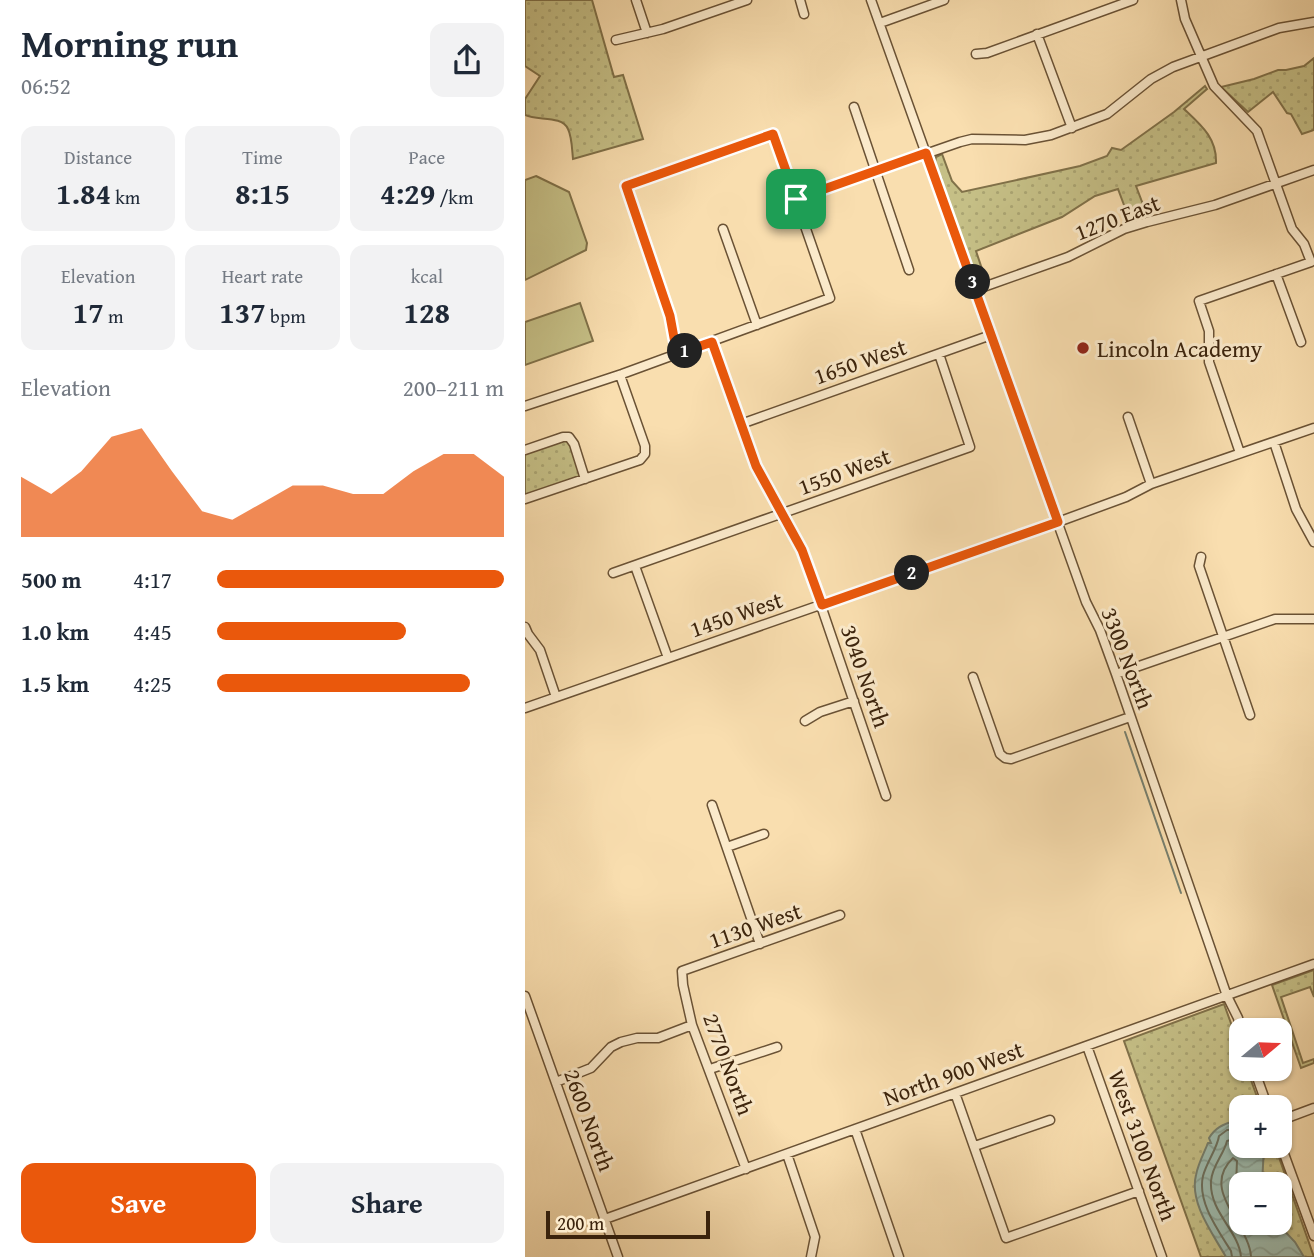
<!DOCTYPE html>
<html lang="en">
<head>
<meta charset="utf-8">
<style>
  body { margin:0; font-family:"Gentium Book Plus",serif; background:#f2f2f3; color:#1f2937; height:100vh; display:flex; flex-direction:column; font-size:26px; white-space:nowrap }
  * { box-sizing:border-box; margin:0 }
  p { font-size:23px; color:#747a83 }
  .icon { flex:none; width:38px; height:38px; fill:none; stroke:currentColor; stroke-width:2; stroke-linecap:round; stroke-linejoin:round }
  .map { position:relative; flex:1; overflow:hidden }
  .drawer { display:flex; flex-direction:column; background:#fff; width:525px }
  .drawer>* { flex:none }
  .needle { width:46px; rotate:71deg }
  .fabs { position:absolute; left:704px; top:1018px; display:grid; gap:14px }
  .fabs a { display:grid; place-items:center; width:63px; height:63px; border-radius:14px; background:#fff; box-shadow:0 2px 5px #0004; font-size:35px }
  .scale { position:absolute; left:21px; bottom:18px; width:164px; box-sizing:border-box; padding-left:7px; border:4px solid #3b230c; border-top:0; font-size:19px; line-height:24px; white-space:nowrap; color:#3b230c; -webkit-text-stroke:5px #fbeacb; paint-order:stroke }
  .pin { position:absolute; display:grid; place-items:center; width:60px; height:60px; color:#fff; margin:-30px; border-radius:14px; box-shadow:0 4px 10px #0006 }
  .km { position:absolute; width:35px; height:35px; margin:-18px; border-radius:50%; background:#222; color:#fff; font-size:19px; line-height:35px; text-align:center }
  .round { display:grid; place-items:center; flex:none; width:74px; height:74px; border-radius:14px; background:#f2f2f3 }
  .headline { display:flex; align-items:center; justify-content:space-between; height:119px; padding:0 21px }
  h1 { font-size:38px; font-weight:600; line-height:52px }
  .figures { display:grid; grid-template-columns:repeat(3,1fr); gap:10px; height:119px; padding:7px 21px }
  .figures div { display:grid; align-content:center; border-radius:14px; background:#f2f2f3; text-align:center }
  .figures b { font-size:30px; font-weight:600 }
  .figures small { font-size:19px; font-weight:400 }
  .figures p { font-size:19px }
  .chart { height:196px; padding:14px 21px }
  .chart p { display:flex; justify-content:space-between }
  .chart svg { width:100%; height:126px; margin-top:7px; fill:#ea580c; opacity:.7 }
  .cta { display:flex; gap:14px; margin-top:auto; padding:14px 21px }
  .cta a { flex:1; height:80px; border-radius:14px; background:#ea580c; color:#fff; font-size:28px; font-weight:600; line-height:80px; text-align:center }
  .cta a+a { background:#f2f2f3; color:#1f2937 }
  ul { padding:0 21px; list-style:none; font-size:23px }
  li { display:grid; grid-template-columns:112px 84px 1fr; align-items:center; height:52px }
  li i { height:18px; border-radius:9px; background:#ea580c }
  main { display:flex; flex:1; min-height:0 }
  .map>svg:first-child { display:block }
  .grass { fill:url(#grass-dots); stroke:#807149; stroke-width:2; fill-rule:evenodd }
  .garden { fill:#c5bf86; stroke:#807149; stroke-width:2 }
  .water { fill:url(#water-waves); stroke:#767f6e; stroke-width:2 }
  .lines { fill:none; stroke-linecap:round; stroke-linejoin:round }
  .shore { stroke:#6c705e; stroke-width:2 }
  .stream { stroke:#767f6e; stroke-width:2 }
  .minor-casing { stroke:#6a5235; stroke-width:11 }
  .minor { stroke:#fbeacb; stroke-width:8 }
  .route-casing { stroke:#fff; stroke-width:14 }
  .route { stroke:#ea580c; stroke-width:9 }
  .poi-dot { fill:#8f2418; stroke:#fbeacb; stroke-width:2.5 }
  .labels { text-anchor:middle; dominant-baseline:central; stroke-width:6; stroke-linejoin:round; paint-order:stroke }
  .street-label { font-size:23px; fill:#3b230c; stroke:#fbeacb }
  .poi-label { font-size:23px; fill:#3b230c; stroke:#fbeacb; text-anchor:start }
</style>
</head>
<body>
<main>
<section class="drawer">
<div class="headline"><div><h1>Morning run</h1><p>06:52</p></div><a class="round"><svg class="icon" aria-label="share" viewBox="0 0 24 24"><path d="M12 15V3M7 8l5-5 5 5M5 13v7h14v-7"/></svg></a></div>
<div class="figures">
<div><p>Distance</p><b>1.84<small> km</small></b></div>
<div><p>Time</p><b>8:15</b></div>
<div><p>Pace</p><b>4:29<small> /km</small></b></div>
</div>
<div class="figures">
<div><p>Elevation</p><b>17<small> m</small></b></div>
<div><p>Heart rate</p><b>137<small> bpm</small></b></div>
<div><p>kcal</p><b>128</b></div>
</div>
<div class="chart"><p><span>Elevation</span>200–211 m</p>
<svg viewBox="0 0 160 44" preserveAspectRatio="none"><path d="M0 44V23L10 29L20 21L30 9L40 6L50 21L60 35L70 38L80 32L90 26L100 26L110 29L120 29L130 21L140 15L150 15L160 23V44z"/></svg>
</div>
<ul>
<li><b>500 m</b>4:17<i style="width:100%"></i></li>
<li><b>1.0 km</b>4:45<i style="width:66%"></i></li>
<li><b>1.5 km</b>4:25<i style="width:88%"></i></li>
</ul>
<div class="cta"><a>Save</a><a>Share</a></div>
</section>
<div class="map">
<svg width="789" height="1257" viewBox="0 0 789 1257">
  <defs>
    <pattern id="grass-dots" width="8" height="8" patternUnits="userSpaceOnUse" patternTransform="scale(1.75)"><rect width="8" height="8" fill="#c5bf86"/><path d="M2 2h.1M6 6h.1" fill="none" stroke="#aaa472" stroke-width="1.8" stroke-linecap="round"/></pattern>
    <pattern id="water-waves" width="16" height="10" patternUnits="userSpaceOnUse" patternTransform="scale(1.75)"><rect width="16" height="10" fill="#9ebcaf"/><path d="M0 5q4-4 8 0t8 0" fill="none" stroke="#89a195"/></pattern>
  </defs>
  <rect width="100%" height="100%" fill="#f9deaf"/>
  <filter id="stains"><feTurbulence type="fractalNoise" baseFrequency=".00286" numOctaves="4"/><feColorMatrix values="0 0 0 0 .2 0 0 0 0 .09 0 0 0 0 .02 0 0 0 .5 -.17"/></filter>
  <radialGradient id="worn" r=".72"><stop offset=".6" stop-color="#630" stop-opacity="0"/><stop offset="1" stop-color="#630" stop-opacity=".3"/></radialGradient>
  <path class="grass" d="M0,0H67L89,77L98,75L118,139L48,159C47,150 47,137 43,129C37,115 12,121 0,115V99L15,76L0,66Z
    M789,58V130L777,134L766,114L762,113L748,92L723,112L696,87L729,79L753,70H761L779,66Z
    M680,86L682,89L659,109C676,125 692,138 691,163L611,186L622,215L605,221L593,189L570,196L537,217L451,251L461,281H454L451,278L410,162L411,157L417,154L427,181L437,192L555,166L582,156L587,148L596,150L649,112Z
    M39,440L44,441L55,476L0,496V453Z
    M789,970V997L785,987L756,997L778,1063L789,1059V1063L776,1068L747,985Z
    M699,1004L716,1051V1069H722L736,1108H716V1146H750L789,1257H676L599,1041ZM716,1185H754V1223H716Z"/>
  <path class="garden" d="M11,176L44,192L62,243L61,250L0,280V180Z
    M55,303L68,341L0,365V322Z"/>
  <path class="water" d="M710,1121L716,1122V1146H739L737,1185H716V1223H752L770,1242L779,1257H701C688,1234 664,1203 671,1175C673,1164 679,1153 683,1143H686L684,1138C690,1128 698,1124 710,1121Z"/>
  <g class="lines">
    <path class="shore" d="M716,1199L711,1185L712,1161L708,1158C674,1190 725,1225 726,1257
      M707,1257L706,1251C693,1230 672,1202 678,1176C682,1161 692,1149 694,1136L702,1130L716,1129
      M716,1257C714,1231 684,1212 686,1181C687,1166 699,1154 702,1141L716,1137"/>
    <path class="stream" d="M600,732L656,893"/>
    <g class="minor-casing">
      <path id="minor" d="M111,0L122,33
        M275,0L279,14
        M346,0L561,602L575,630L591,674L702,996L713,1018L716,1031
        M656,0L660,19L689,86L732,131L767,229L779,244L786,262L674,301L684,331V362L715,453
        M355,23L419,0
        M512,34L547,128
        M91,40L138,29L222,0
        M451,54L462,53L608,0
        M329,107L384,270
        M271,199L435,142L447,139L500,140L526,135L582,114L626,79L648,67L754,28L789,22
        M198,229L232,325
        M751,274L776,342
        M450,290L543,257L599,229L622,222L690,205L789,170
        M187,342L231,466L277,550L361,796
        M0,406L97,374L305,298L248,134L101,185L145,316L152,354
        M603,417L626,484
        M216,424L466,335
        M749,442L771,509L789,542
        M0,450L38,437H44L49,444L60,479
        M0,499L115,460L120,454V446L95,375
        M676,557L674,566L725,715
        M110,566L143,658
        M88,573L445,447L414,354
        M0,627L3,634L15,650L31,697
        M591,674L750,619H789
        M448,677L475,754L480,758L486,759L605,717
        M0,708L533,522L601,497L626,484L789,428
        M280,721L295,712L329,701
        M187,805L235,944
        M202,847L239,834
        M0,996L93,1257
        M562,1046L637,1257
        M185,1069L252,1047
        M729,1069L743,1108
        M31,1082L66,1068L86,1047L96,1042L112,1038H133L167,1025
        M430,1093L481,1238L614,1191
        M754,1121L789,1108
        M330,1129L374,1257
        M754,1140L789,1236
        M450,1146L525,1120
        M262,1154L290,1237L286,1257
        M221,1169L167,1025L158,985L157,971L315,915
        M80,1219L789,964"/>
    </g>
    <use href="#minor" class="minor"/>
  </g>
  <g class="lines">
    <g class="route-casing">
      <path id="route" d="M248,134L271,199L401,153L533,522L297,605L277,550L231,466L187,342L152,354L145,316L101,186Z"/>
    </g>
    <use href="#route" class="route"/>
  </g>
  <circle class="poi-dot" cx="558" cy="348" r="7"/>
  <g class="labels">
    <g class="street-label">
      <text transform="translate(592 217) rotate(-21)">1270 East</text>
      <text transform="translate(335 361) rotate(-19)">1650 West</text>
      <text transform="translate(319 471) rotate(-20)">1550 West</text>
      <text transform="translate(211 614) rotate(-19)">1450 West</text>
      <text transform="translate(603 658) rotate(69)">3300 North</text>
      <text transform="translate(341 676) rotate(71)">3040 North</text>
      <text transform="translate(230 925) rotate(-19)">1130 West</text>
      <text transform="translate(204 1064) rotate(70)">2770 North</text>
      <text transform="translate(428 1073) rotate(-20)">North 900 West</text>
      <text transform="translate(65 1120) rotate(70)">2600 North</text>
      <text transform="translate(618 1145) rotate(70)">West 3100 North</text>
    </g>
    <g class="poi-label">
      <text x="572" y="348">Lincoln Academy</text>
    </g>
  </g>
  <rect width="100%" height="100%" filter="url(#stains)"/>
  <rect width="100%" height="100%" fill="url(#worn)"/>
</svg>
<div class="fabs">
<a><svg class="needle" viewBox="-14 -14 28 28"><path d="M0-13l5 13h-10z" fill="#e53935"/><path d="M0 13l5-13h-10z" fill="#747a83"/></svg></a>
<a>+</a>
<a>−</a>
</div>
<div class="scale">200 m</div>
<div class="pin" style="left:271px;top:199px;background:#1e9e55"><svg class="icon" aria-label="arrive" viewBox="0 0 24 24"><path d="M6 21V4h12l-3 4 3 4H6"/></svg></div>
<b class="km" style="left:160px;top:351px">1</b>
<b class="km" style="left:387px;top:573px">2</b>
<b class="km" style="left:448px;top:282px">3</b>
</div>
</main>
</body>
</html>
